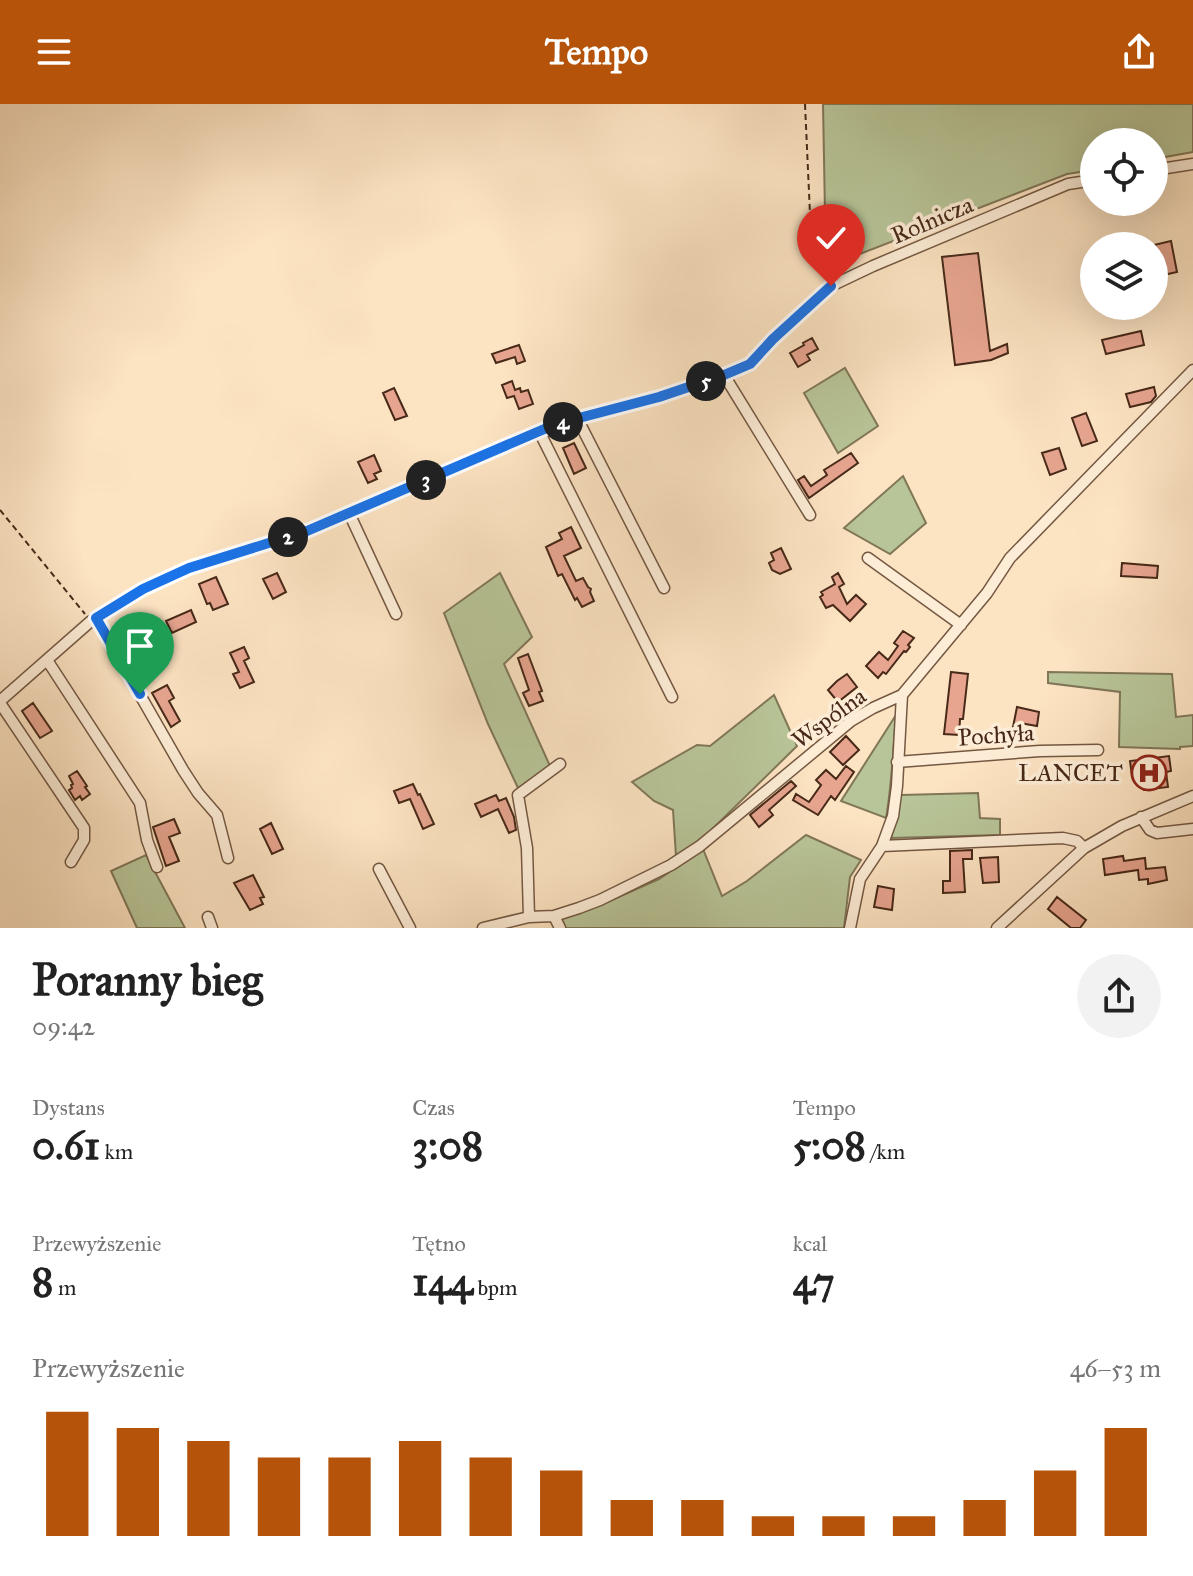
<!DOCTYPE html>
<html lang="pl">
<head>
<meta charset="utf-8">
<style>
  body { margin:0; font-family:"IM FELL Great Primer",serif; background:#f2f2f2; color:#222; height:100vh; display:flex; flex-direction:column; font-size:30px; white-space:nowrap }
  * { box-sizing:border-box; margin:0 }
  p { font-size:26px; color:#767676 }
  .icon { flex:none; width:44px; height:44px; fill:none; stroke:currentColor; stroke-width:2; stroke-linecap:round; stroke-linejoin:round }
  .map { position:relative; height:824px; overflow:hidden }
  .panel { display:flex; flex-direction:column; background:#fff; flex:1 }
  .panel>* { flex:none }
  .tools { position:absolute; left:1080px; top:24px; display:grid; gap:16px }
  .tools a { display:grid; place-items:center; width:88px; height:88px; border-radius:50%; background:#fff; box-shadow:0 8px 32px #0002; font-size:40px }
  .pin { position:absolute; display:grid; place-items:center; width:68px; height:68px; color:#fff; margin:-82px -34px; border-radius:50% 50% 50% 0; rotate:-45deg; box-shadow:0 0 8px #0007 }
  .pin .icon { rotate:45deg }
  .km { position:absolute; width:40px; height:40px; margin:-20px; border-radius:50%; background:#222; color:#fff; font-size:22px; line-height:40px; text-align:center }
  .round { display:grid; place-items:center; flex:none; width:84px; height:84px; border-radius:42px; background:#f2f2f2 }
  .headline { display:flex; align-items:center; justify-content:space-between; height:136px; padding:0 32px }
  h1 { font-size:44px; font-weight:700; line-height:60px }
  .metrics { display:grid; grid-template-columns:repeat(3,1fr); gap:12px; height:136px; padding:8px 32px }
  .metrics div { display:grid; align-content:center }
  .metrics b { font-size:40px; font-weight:700 }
  .metrics small { font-size:22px; font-weight:400 }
  .metrics p { font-size:22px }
  .chart { height:224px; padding:16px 32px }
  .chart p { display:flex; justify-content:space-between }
  .chart svg { width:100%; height:144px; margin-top:8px; stroke:#b45309; stroke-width:6 }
  header { display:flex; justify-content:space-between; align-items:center; height:104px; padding:0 32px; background:#b45309; color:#fff; font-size:36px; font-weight:700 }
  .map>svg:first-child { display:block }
  .green { fill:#b8c598; stroke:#807758; stroke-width:2 }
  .building { fill:#e7a590; stroke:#472918; stroke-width:2 }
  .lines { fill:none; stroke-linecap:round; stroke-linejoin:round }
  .minor-casing { stroke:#745842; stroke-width:13 }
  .path { stroke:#472918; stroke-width:2; stroke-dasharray:6 4; stroke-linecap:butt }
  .minor { stroke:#fdedd7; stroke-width:10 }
  .route-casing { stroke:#fff; stroke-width:16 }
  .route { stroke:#1a73e8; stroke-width:10 }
  .labels { text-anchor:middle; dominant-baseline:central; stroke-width:7; stroke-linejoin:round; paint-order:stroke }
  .street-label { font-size:24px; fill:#472918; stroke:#fdedd7 }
  .poi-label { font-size:24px; fill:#472918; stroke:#fdedd7; text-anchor:end }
</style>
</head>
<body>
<header><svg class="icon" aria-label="menu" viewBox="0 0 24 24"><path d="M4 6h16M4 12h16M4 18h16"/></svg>Tempo<svg class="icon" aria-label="share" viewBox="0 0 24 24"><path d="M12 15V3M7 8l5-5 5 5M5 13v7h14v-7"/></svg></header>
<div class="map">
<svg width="1193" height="824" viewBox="0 0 1193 824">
  <rect width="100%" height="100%" fill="#fce3c2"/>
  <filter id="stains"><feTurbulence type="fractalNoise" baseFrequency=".0025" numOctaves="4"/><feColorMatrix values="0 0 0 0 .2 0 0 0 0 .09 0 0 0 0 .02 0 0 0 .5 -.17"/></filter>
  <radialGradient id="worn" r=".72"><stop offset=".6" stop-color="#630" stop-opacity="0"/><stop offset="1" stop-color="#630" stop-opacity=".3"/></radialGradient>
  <path class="green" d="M823,0H1193V48L1154,55V38H1094V66L1067,70L826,163Z
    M845,264L878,322L838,349L804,289Z
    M903,372L926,419L890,450L844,424Z
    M500,469L532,533L504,560L550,662L518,684L488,620L444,509Z
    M1048,568L1172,570L1176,613L1193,611V642L1180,643V645L1119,643L1120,588L1048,579Z
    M774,591L797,642L697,740L676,752L673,706L654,697L632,678L697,641L710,642Z
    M896,611C893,646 892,680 886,714L841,697Z
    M978,689L980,714L1000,715V731L891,734L901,691Z
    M806,731L861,756L850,773L844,824H565L561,814L614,795L659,775L703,745L722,792L747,777Z
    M146,751L185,824H137L111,767Z"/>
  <path class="building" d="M1171,137L1177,168L1159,172L1154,141Z
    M978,149L990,247L1007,240L1008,249L991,256L955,261L942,153Z
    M1141,227L1144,241L1106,250L1102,236Z
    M812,234L818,245L807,251L810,256L798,263L790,249L804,241L803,239Z
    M519,241L525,257L517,260L515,253L496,259L492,250Z
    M512,277L515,286L520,284L521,288L528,286L533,300L519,305L514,292L507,294L502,281Z
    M1154,283L1156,292L1151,298L1130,303L1126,290Z
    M394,284L407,312L395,316L383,289Z
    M1086,309L1097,337L1082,342L1072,314Z
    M574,339L586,364L574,370L563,344Z
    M1059,344L1066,365L1050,371L1042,349Z
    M851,349L858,359L809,394L798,376L804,372L811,382L827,371L824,366Z
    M374,351L381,367L374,370L377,375L368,379L358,358Z
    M571,423L581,444L564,452L576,477L583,474L588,483L591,485L590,488L594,497L582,503L577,494L575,496L562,470L558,472L546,443L562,435L559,429Z
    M781,444L791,465L780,470L772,466L769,459L774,456L771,449Z
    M1122,459L1158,462L1157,474L1121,472Z
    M277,469L286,488L273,495L263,475Z
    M838,469L844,480L839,483L847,500L856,491L866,500L850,517L833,501L826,504L820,493L823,491L821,488L835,480L832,473Z
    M216,473L228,500L213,506L210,499L207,500L199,480Z
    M191,506L196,518L172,529L166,517Z
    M903,527L914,534L908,541L910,543L906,548L904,547L886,570L883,568L878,574L866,562L879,548L888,556L898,542L894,539Z
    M244,543L249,554L244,557L254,578L240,584L233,570L239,568L230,549Z
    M528,550L542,587L539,588L543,597L529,602L523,589L529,586L518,554Z
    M951,568L968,570L963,615H960L959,631L944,630Z
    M847,570L857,583L838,598L828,586L837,577Z
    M167,581L174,594L169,597L180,617L171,623L152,589Z
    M33,599L52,627L40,634L22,607Z
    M1017,603L1039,608L1037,622L1020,619L1013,623Z
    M846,632L859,646L843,661L830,648Z
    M1169,652L1171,667L1166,668L1168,683L1144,686L1143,678L1134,671L1132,672L1130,657Z
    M846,662L854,668L835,696L831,692L818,711L793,696L796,690L809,698L821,681L816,676L826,666L836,675Z
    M77,667L87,682L85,683L90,690L82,696L80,692L75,696L69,686L72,684L71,681L73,680L69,672Z
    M791,677L796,682L769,706L773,711L759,723L750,711Z
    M413,680L418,691L420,690L434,720L423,725L410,695L399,699L394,687Z
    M496,691L499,697L506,694L514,713L516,726L509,729L498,705L481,713L475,700Z
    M174,715L180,729L169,733L179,757L166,762L153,723Z
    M271,719L283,745L272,750L260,725Z
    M972,746V755H963L965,788L943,789V777H950V747Z
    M1123,752L1124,757L1145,754L1146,765L1165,763L1167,776L1148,780V775L1139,776L1138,766L1105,771L1103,755Z
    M998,753L999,778L983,779L980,754Z
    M253,771L264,793L260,794L263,800L250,806L234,779Z
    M878,782L894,785L892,806L874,803Z
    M1057,793L1086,816L1080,824H1071L1048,805Z"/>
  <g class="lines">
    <g class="minor-casing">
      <path id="minor" d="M1154,66L1193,60
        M724,271L810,411
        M577,314L664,484
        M539,327L672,593
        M349,409L396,510
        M868,454L961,521
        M96,514L183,666L198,689L217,711L228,754
        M47,556L140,699L147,736L157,763
        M0,597L91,517L143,485L189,464L307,427L556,320L659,293L724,271L750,260L773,235L831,182L873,162L1068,80L1094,76
        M0,599L84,724V736L71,758
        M897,658L1040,647L1098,646
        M1141,713L1150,726L1157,729L1193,725
        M882,742L1063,734L1077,737L1084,744
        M379,765L410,824
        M554,812L560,824
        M208,813L212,824
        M529,813L527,744L518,691L560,660
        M483,824L529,813L554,812L579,804L600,796L671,761L700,742L851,617L873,604L902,591L987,489L1010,454L1193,266
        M850,824L860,775L882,742L893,712L897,682L902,591
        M997,824L1084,744L1122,722L1193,692"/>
    </g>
    <path class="path" d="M805,0L812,154L826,174
      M0,406L85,510"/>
    <use href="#minor" class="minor"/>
  </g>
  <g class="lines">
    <g class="route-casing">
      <path id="route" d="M140,590L96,514L143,485L189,464L307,427L556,320L659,293L724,271L750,260L773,235L831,182"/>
    </g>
    <use href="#route" class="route"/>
  </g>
  <defs>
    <g id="hospital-ring" transform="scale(1.8)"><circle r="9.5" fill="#fdedd7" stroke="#8f2418" stroke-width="1.5"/><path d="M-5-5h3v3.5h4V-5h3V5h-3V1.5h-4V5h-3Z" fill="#8f2418"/></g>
  </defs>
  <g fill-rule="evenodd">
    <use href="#hospital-ring" x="1149" y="669"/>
  </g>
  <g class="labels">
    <g class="street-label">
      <text transform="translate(932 116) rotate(-23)">Rolnicza</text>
      <text transform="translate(829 614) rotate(-36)">Wspólna</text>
      <text transform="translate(996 631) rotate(-4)">Pochyła</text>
    </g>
    <g class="poi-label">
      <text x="1123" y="669">LANCET</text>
    </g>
  </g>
  <rect width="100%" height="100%" filter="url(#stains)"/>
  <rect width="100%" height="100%" fill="url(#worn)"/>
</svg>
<div class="tools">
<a><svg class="icon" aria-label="locate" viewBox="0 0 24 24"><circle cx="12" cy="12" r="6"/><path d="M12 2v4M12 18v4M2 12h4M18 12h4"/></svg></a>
<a><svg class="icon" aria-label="layers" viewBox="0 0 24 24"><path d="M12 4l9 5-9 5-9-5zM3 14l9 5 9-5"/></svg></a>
</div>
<div class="pin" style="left:140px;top:590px;background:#1e9e55"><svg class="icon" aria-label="arrive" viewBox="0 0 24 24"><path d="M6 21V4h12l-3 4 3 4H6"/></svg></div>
<div class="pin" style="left:831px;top:182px;background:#d93025"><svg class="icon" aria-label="check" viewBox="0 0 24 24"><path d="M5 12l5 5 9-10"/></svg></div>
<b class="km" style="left:288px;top:433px">2</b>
<b class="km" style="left:426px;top:376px">3</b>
<b class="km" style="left:563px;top:318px">4</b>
<b class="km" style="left:706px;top:277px">5</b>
</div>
<section class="panel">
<div class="headline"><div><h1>Poranny bieg</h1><p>09:42</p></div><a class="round"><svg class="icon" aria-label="share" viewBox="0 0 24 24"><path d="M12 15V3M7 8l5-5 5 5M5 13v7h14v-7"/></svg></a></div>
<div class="metrics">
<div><p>Dystans</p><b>0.61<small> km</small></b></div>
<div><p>Czas</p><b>3:08</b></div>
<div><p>Tempo</p><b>5:08<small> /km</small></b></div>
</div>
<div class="metrics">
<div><p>Przewyższenie</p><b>8<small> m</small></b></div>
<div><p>Tętno</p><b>144<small> bpm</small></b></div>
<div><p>kcal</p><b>47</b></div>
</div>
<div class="chart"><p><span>Przewyższenie</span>46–53 m</p>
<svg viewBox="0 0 160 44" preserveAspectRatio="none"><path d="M5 44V6M15 44V11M25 44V15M35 44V20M45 44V20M55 44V15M65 44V20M75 44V24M85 44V33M95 44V33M105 44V38M115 44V38M125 44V38M135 44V33M145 44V24M155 44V11"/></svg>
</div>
</section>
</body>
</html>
